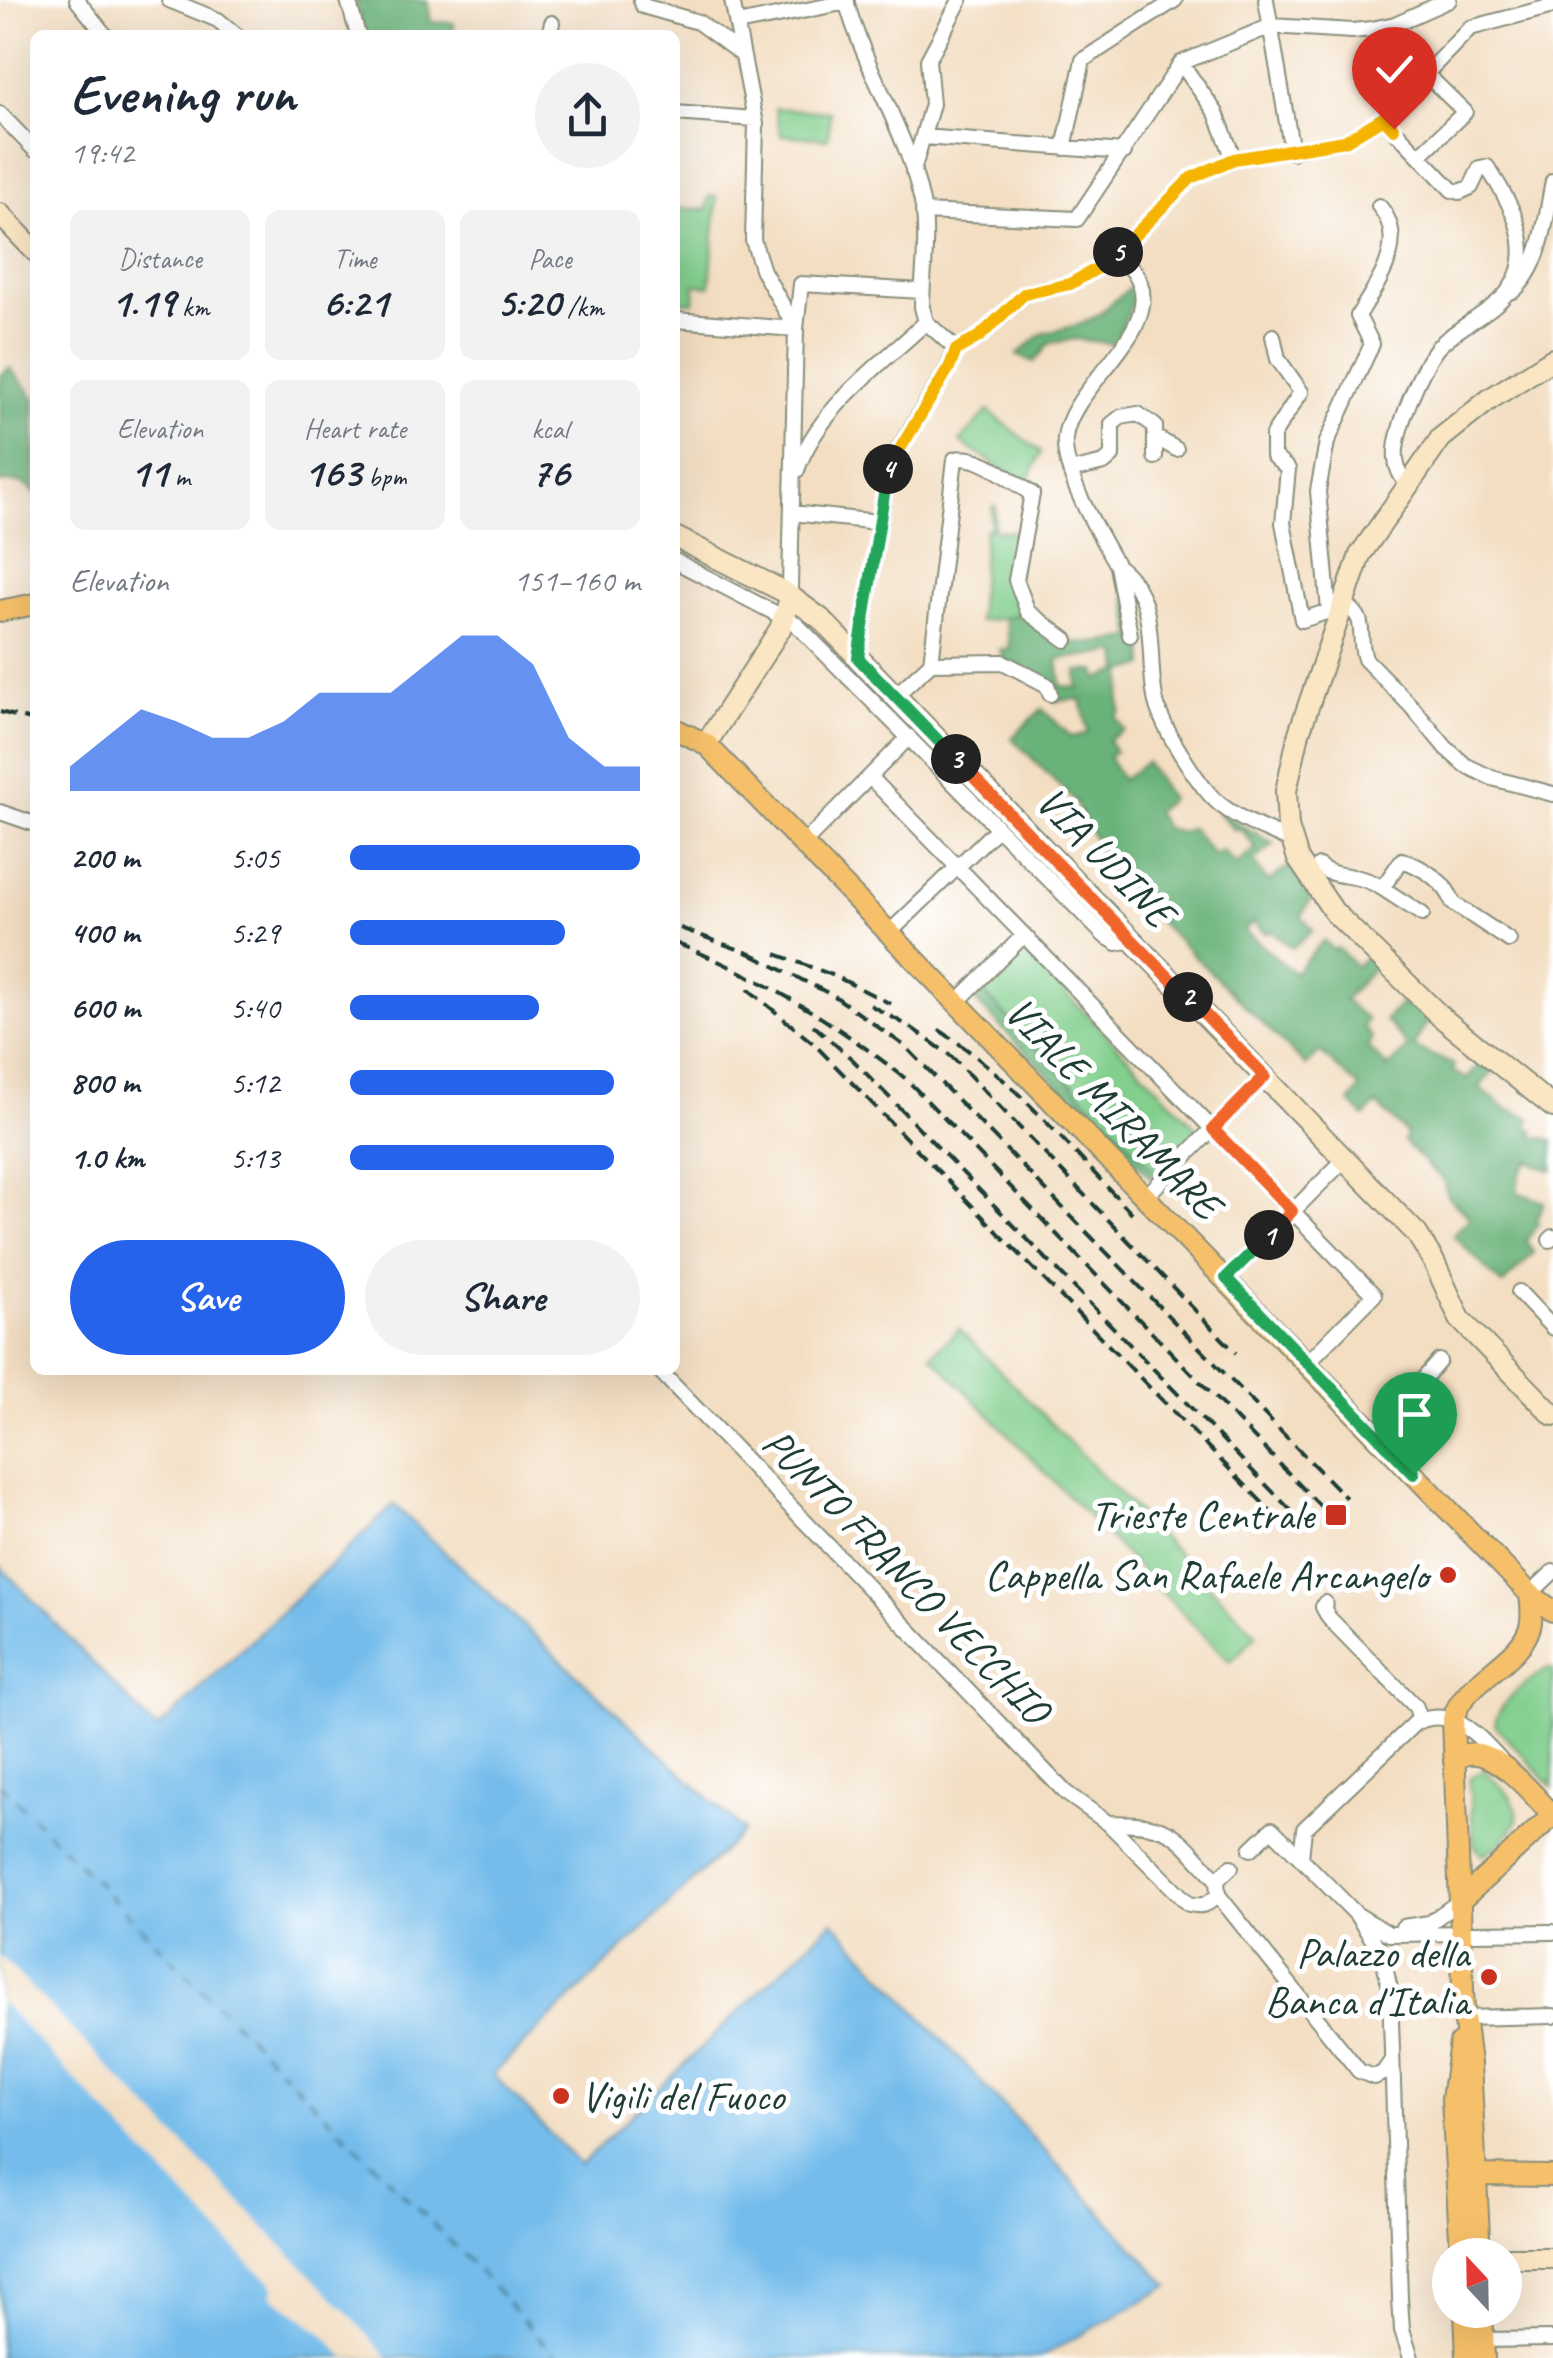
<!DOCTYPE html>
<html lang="en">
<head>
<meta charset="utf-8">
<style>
  body { margin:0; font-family:Caveat,sans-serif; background:#f2f2f3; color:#1f2937; height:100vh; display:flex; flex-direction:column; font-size:38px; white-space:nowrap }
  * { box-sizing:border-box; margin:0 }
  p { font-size:32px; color:#747a83 }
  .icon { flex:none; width:55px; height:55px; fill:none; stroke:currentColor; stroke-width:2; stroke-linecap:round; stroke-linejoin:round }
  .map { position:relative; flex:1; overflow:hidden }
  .side { position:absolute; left:30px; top:30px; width:650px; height:1345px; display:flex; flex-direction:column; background:#fff; border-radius:15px; box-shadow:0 10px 40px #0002 }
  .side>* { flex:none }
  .needle { width:65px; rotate:338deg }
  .buttons { position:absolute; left:1432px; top:2238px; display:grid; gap:20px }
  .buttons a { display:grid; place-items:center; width:90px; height:90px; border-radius:50%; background:#fff; box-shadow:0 10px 40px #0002; font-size:50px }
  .pin { position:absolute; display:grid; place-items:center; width:85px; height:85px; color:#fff; margin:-102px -42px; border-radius:50% 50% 50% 0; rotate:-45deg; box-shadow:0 0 10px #0007 }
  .pin .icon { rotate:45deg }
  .km { position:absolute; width:50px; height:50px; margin:-25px; border-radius:50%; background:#222; color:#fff; font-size:28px; line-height:50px; text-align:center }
  .round { display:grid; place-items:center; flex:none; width:105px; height:105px; border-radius:52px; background:#f2f2f3 }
  .overview { display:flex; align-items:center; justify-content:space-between; height:170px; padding:0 40px }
  h1 { font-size:55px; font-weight:700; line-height:75px }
  .metrics { display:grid; grid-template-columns:repeat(3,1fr); gap:15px; height:170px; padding:10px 40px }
  .metrics div { display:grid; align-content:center; border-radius:15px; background:#f2f2f3; text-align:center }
  .metrics b { font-size:42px; font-weight:700 }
  .metrics small { font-size:28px; font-weight:400 }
  .metrics p { font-size:28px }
  .chart { height:280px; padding:20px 40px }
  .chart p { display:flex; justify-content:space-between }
  .chart svg { width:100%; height:180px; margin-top:10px; fill:#2563eb; opacity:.7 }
  .cta { display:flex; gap:20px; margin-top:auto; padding:20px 40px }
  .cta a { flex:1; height:115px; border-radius:60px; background:#2563eb; color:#fff; font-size:40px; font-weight:700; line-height:115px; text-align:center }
  .cta a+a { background:#f2f2f3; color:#1f2937 }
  ul { padding:0 40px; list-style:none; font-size:32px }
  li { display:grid; grid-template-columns:160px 120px 1fr; align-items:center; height:75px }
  li i { height:25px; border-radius:12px; background:#2563eb }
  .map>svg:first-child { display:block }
  .green { fill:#82cf8e; stroke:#508661; stroke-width:2.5 }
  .forest { fill:#69b279; stroke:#447856; stroke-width:2.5; fill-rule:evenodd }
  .water { fill:#73bceb; stroke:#497c90; stroke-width:2.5 }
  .pier { fill:#f3dec2 }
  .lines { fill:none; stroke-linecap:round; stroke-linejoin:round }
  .ferry { stroke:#38636b; stroke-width:2.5; stroke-dasharray:12 10; stroke-linecap:butt }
  .street-casing { stroke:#898e7b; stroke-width:18 }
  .secondary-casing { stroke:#898e7b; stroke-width:24 }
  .primary-casing { stroke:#898e7b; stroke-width:24 }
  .street { stroke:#fff; stroke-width:14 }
  .secondary { stroke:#fbe6c4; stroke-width:20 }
  .primary { stroke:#f6c06b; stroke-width:20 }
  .rail { stroke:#1f3d34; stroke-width:4; stroke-dasharray:15 8; stroke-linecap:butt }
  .split-1-casing { stroke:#fff; stroke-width:20 }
  .split-2-casing { stroke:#fff; stroke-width:20 }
  .split-3-casing { stroke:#fff; stroke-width:20 }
  .split-4-casing { stroke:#fff; stroke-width:20 }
  .split-5-casing { stroke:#fff; stroke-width:20 }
  .split-6-casing { stroke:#fff; stroke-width:20 }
  .split-1 { stroke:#22a559; stroke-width:12 }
  .split-2 { stroke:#f0652b; stroke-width:12 }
  .split-3 { stroke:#f0652b; stroke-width:12 }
  .split-4 { stroke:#22a559; stroke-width:12 }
  .split-5 { stroke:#f5b400; stroke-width:12 }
  .split-6 { stroke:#f5b400; stroke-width:12 }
  .poi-dot { fill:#c8321e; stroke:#fff; stroke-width:4 }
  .labels { text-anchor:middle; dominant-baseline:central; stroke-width:10; stroke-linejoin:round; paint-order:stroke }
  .street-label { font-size:42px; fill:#1f3d34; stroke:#fff }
  .poi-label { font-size:42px; fill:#1f3d34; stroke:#fff; text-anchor:end }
</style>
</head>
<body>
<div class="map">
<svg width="1553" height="2358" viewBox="0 0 1553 2358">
  <rect width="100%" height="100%" fill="#fff"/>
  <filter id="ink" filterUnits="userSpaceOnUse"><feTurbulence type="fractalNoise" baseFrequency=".01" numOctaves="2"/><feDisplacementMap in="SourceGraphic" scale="20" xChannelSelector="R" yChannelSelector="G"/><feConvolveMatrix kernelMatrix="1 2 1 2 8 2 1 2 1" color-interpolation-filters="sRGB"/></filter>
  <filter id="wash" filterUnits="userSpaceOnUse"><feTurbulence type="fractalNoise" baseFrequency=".0048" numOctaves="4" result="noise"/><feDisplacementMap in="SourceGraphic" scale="40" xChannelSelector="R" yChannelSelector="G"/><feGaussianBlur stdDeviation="2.25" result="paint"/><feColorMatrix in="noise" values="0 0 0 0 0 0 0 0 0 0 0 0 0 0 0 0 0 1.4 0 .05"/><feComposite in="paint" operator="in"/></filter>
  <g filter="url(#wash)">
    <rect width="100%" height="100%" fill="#f3dec2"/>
    <path class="green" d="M775,108L830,112L828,139L781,135Z
      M709,196L717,197L710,286L695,285L694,302L675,301V208L707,210Z
      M988,411L1041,452L1027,485L960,442Z
      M993,506L996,507L994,530L1016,532L1013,557L1006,569L1012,592L1022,612L1014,617L978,621L985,529H990Z
      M1024,950L1199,1130L1157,1172L981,990Z
      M959,1329L1257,1635L1230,1662L931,1355Z
      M1547,1669H1553V1787L1495,1725C1497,1703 1529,1680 1547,1669Z
      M1484,1770C1502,1788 1534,1811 1507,1835C1499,1843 1492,1851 1482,1855L1474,1845L1469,1778Z"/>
    <path class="forest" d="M355,0H427L431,22L454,23L453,32L466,35H364Z
      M1134,284L1136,295L1115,344L1076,339L1050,343L1034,362L1017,355L1042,334L1078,325L1097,316Z
      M10,368L35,398V493C23,481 16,481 0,483V375Z
      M1124,581C1142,611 1144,632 1145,666L1123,672C1125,688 1117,692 1121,711L1116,717L1124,730L1108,740L1115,752L1108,757L1122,780L1146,762L1170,799L1155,812L1165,828L1182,832L1191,828L1213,855L1222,850L1236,865L1256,848L1242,830L1233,829L1217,811L1274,844L1253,861L1268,882L1293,863L1313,896L1301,916L1313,930L1292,948L1272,931L1265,933L1253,922L1244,930L1294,973L1324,940L1333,950L1338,948L1356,967L1369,954L1379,963L1344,1000L1367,1020L1363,1027L1372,1038L1367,1047L1388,1068L1406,1050V1044L1385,1020L1411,994L1432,1014L1413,1047L1454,1065L1452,1071L1468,1079L1481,1060L1494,1070L1479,1088L1505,1108L1530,1118L1528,1126L1535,1131L1533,1136L1553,1140V1171L1528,1161L1519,1176L1517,1192L1544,1202L1536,1220L1539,1223L1526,1241L1534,1253L1502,1285L1453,1235L1470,1218L1447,1195L1443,1180L1404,1142L1406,1133L1377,1104L1364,1117L1350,1102L1360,1088L1320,1052L1306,1066L1129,892L1102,854L1074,800L1012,738L1042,709L1072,737L1088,733L1081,699L1055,701L1049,683L1004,660L1000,650L1010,649L1005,618L1022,612C1059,651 1084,645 1133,638ZM1118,652L1120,671L1098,679L1096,671H1077L1078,688L1061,686L1058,659Z
      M981,990L1157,1172L1151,1178L973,999Z"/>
    <path class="water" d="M394,1505L744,1831L493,2074L580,2165L833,1921L1169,2286L1039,2358H0V1566L157,1730Z"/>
    <path class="pier" d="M0,1956L348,2313L388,2358H346L321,2332L271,2295L274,2288L270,2280L254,2268L0,2001Z"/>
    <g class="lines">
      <path class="ferry" d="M0,1784L473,2265L558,2358"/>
    </g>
  </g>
  <g filter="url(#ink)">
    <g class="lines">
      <g class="street-casing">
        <path id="street" d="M77,0L105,35
          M169,0L218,20L236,35
          M348,0L358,35
          M641,0L643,6L698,22L740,53
          M732,0L756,124L753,240L763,271L796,329
          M846,0C865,73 912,138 924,213C928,244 922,277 922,307L926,322L956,349
          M1266,0L1292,152
          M737,24L847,2
          M549,35L552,23
          M1181,63L1216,113L1234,159
          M675,113L755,119
          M0,114L35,150
          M1383,118L1470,28L1553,6
          M923,137L1124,152
          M1064,148L1083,60L1175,0
          M1420,155L1465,112L1425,73
          M913,171L932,104L928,60L960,0
          M923,212L1077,219L1181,63L1271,26L1352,31L1372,29L1395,24L1449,0
          M1117,253C1125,263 1136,271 1140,283C1159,335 1070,387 1065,438C1062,474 1100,535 1117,566C1162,599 1145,655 1156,702C1162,727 1197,783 1216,801C1236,819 1267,830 1291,841
          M1513,291C1542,267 1546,216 1553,181
          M675,320L796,329
          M1273,336L1278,359L1301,392L1273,435V456L1288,469L1283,523L1302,620L1329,611L1318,491L1327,442L1372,344L1358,316C1377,283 1410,242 1379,206
          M956,349L980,336L1025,294L1070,284L1108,262L1191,178L1234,159L1345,141L1383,118L1452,190L1460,192L1471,187L1480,168L1487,167C1512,204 1540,253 1506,294C1489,314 1459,326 1439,346C1422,364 1393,434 1396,459C1397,471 1402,478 1409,486
          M1155,437L1176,449
          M797,470C818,408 880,366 926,322
          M1070,471L1104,463L1112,456V424L1121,417L1138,414L1155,426V457
          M792,513L878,522
          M675,561L796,624L1105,936L1117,943L1133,940
          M1117,566L1130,635
          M790,587L796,329L801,284L922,291
          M1339,602C1371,616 1356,632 1365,659L1411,706L1446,748L1465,765L1492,778L1553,794
          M858,658L889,465L949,366L956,349
          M931,663L1003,662L1047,685L1050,694
          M895,696L931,663L955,459C980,453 1011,481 1032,494L1016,580L1028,612L1066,640
          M870,777L1374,1295L1308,1362
          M0,812L35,824
          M803,844L909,737
          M1319,866C1335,880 1357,871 1382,888L1402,860C1422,867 1447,882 1453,903L1509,940
          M1382,888L1422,914
          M890,932L998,828
          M957,1002L1024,935
          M1146,1196L1265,1076
          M1550,1240L1553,1237
          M1226,1278L1346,1158
          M1519,1292L1553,1328
          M659,1370L1066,1793L1108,1823L1189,1904C1202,1907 1208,1905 1218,1895
          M1376,1434L1439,1361
          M1530,1594L1553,1572
          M1325,1603L1323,1607L1329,1618L1416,1707L1419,1716L1415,1723
          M1108,1823C1174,1823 1175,1834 1217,1880L1218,1895L1359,2071L1374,2077L1383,2073L1392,2060
          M1272,1829L1356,1914L1389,1934L1553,1932
          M1251,1849L1272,1829
          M1301,1858L1304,1829L1415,1723C1451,1705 1477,1734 1500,1759
          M1217,1880L1231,1867
          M1356,1914L1382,1954L1390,1989L1400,2298L1402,2330L1411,2358
          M1403,1927L1429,1923L1460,1901
          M1465,2018L1553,2016
          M1483,2340L1553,2339"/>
      </g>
      <g class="secondary-casing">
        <path id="secondary" d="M0,214L35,251
          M1553,359L1490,399L1441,438L1360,555L1299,733L1286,791L1288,827L1298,859L1334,912L1441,1017L1553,1107
          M675,537L783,591L821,619L1417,1234L1434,1262L1460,1319L1553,1415
          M706,744L780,629L788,605
          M1505,2258H1553"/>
      </g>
      <g class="primary-casing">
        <path id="primary" d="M0,611L35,604
          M675,729L706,744L1530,1594L1553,1611
          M1454,1761C1485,1732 1533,1795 1553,1816
          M1460,1901L1553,1815
          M1460,2043L1452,2099L1461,2255
          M1476,2175L1553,2176
          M1480,2255L1470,2063L1464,2015L1453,1719C1464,1679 1519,1664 1530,1627C1533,1617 1531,1605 1530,1594
          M1465,2310L1467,2358
          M1482,2310L1484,2358"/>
      </g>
      <use href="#street" class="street"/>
      <use href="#secondary" class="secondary"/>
      <use href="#primary" class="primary"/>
      <path class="rail" d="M0,712L35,721
        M680,928L765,959
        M675,943C759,975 836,1023 906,1079L1328,1514
        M776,954L835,976L891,1004
        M752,955L836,997L906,1047L1346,1498
        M748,989L814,1044L1292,1533
        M870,1005L912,1028L952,1057L1236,1353
        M813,1025L853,1060L1311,1531
        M939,1030C1013,1077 1071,1151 1132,1213"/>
    </g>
  </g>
  <g class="lines" filter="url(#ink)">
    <g class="split-1-casing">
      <path id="split-1" d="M1269,1235L1226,1278L1414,1474"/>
    </g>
    <g class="split-2-casing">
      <path id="split-2" d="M1188,997L1265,1076L1213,1129L1292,1211L1269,1235"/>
    </g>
    <g class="split-3-casing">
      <path id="split-3" d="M956,759L1188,997"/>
    </g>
    <g class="split-4-casing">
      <path id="split-4" d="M888,469L858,658L956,759"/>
    </g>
    <g class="split-5-casing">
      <path id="split-5" d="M888,469L950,366L956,350L980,336L1024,294L1070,284L1108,262L1118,252"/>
    </g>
    <g class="split-6-casing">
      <path id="split-6" d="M1118,252L1191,178L1234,159L1345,141L1383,118L1394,129"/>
    </g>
    <use href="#split-1" class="split-1"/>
    <use href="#split-2" class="split-2"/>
    <use href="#split-3" class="split-3"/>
    <use href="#split-4" class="split-4"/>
    <use href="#split-5" class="split-5"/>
    <use href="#split-6" class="split-6"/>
  </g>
  <g class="poi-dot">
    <rect x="1324" y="1503" width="24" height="24" rx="5"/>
    <circle cx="1448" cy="1575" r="10"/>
    <circle cx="1489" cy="1977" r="10"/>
    <circle cx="561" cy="2096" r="10"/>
  </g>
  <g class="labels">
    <g class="street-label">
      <text transform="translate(1105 857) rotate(46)">VIA UDINE</text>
      <text transform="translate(1113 1108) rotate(46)">VIALE MIRAMARE</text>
      <text transform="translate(906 1576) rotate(46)">PUNTO FRANCO VECCHIO</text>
    </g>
    <g class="poi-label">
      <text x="1314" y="1515">Trieste Centrale</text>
      <text x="1428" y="1575">Cappella San Rafaele Arcangelo</text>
      <text x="1469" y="1953">Palazzo della<tspan x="1469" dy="48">Banca d'Italia</tspan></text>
      <text x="581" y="2096" text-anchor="start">Vigili del Fuoco</text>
    </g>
  </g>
</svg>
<div class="buttons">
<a><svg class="needle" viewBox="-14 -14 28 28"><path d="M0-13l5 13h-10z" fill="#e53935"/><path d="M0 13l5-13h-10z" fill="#747a83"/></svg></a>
</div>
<div class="pin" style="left:1414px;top:1474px;background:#1e9e55"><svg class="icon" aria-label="arrive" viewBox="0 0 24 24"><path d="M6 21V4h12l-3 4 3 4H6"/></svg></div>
<div class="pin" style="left:1394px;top:129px;background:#d93025"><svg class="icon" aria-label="check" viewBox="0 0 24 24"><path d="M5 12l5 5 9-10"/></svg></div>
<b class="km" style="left:1269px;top:1235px">1</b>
<b class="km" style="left:1188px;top:997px">2</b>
<b class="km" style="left:956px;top:759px">3</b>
<b class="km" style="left:888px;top:469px">4</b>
<b class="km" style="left:1118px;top:252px">5</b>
<section class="side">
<div class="overview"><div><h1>Evening run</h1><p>19:42</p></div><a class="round"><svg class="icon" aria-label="share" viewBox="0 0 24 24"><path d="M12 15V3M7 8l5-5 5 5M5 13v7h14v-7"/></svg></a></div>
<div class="metrics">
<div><p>Distance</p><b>1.19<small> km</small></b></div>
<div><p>Time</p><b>6:21</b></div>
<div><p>Pace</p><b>5:20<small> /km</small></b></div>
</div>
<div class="metrics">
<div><p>Elevation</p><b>11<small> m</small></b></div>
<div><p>Heart rate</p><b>163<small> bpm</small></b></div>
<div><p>kcal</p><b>76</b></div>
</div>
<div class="chart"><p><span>Elevation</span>151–160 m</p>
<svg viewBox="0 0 160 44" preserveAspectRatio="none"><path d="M0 44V38L10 31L20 24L30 27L40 31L50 31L60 27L70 20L80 20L90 20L100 13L110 6L120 6L130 13L140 31L150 38L160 38V44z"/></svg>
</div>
<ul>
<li><b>200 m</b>5:05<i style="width:100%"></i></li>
<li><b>400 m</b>5:29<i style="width:74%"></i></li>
<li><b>600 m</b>5:40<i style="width:65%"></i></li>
<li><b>800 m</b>5:12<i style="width:91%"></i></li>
<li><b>1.0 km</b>5:13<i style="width:91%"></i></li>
</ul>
<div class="cta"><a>Save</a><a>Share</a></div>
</section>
</div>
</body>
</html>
